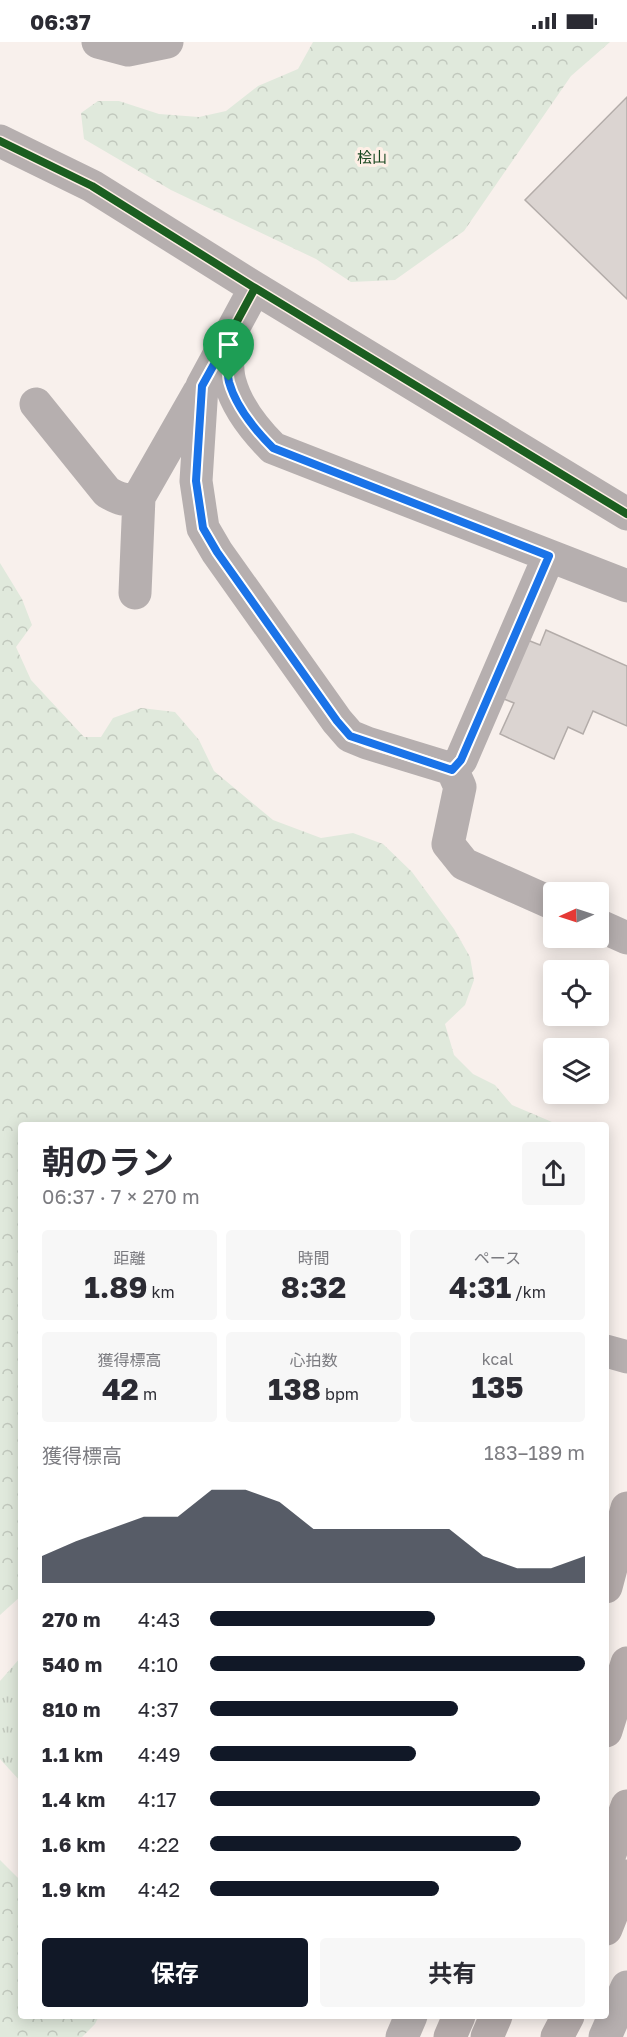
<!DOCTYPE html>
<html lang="ja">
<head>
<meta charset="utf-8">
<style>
  body { margin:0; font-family:"Golos Text","Noto Sans JP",sans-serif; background:#f7f7f7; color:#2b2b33; height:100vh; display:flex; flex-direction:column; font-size:22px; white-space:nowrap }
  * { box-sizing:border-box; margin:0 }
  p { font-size:20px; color:#7c7c81 }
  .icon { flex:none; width:33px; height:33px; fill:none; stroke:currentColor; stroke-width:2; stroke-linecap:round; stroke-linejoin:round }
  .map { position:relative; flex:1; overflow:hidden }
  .panel { position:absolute; left:18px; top:1080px; width:591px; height:897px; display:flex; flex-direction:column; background:#fff; border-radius:6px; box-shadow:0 3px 15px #0003 }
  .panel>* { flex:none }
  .needle { width:39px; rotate:267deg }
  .buttons { position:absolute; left:543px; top:840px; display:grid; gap:12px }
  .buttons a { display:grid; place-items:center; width:66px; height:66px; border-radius:6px; background:#fff; box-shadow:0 3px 15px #0003; font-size:30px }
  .pin { position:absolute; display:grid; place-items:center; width:51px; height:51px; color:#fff; margin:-62px -26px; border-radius:50% 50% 50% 0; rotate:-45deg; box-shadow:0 0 6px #0007 }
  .pin .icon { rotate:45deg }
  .round { display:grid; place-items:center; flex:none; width:63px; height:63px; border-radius:6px; background:#f7f7f7 }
  .summary { display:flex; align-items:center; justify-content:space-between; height:102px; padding:0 24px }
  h1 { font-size:33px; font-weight:700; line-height:45px }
  .stats { display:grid; grid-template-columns:repeat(3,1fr); gap:9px; height:102px; padding:6px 24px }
  .stats div { display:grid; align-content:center; border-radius:6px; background:#f7f7f7; text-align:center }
  .stats b { font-size:30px; font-weight:700 }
  .stats small { font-size:16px; font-weight:400 }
  .stats p { font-size:16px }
  .chart { height:168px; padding:12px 24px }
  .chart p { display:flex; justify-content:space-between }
  .chart svg { width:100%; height:108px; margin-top:6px; fill:#111827; opacity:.7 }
  .action { display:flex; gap:12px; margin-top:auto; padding:12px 24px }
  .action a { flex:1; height:69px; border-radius:6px; background:#111827; color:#fff; font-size:24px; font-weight:700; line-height:69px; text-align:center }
  .action a+a { background:#f7f7f7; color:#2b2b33 }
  ul { padding:0 24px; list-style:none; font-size:20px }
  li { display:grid; grid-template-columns:96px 72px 1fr; align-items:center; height:45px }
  li i { height:15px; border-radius:8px; background:#111827 }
  .status { display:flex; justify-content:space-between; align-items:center; height:42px; padding:0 30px; background:#fff; direction:ltr }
  .status svg { height:16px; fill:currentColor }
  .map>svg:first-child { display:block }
  .grass { fill:url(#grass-tufts) }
  .forest { fill:url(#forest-crowns) }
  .building { fill:#dbd4d1; stroke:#b3aca9; stroke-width:1.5 }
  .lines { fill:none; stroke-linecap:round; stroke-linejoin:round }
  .minor { stroke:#b6afaf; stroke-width:33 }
  .highway { stroke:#b4abaa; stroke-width:33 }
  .cycleway-casing { stroke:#feefe6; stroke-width:11 }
  .cycleway { stroke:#1b5e20; stroke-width:8 }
  .route-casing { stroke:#fff; stroke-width:12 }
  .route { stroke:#1a73e8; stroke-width:8 }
  .labels { text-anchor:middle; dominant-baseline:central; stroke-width:6; stroke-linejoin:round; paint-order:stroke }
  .park-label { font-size:15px; fill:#1a4821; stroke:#feefe6 }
</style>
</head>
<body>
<div class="status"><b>06:37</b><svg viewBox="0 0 49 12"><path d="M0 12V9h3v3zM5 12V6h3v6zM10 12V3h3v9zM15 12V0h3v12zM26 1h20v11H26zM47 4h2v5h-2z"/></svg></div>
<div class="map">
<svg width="627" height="1995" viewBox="0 0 627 1995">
  <defs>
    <pattern id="grass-tufts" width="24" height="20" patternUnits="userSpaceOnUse" patternTransform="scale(1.5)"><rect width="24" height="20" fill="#e0e9dc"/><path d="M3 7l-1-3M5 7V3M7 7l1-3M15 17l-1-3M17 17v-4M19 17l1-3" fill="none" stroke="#c1c8bd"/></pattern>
    <pattern id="forest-crowns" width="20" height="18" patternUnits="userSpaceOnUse" patternTransform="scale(1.5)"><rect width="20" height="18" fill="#e0e9dc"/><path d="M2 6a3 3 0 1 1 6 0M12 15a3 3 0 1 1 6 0" fill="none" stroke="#c1c8bd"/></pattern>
  </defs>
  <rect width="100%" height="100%" fill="#f8f0ec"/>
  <path class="grass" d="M21,1615V1740L0,1717V1639Z"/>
  <path class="forest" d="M313,0H610L571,34L464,189L395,238L351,240L316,217L171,148L84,97L81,71L98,59H119L159,72L199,75L226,69L258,44L298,27Z
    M0,521L22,557L32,583L16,605L31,638L84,695H101L113,676L141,666L175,670L199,698L214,729L273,778L321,796L353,791L383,802L412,830L454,887L470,915L474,938L465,963L445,982L454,1013L473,1032L495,1043L512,1063L559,1083H21V1554L0,1573Z
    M0,1818L21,1839V1974H99L95,1982L82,1995H0Z"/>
  <path class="building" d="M627,55V257L525,158Z
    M546,588L627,624V684L593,669L583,692L568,685L554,717L500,692L514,661L499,655L525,597L540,603Z"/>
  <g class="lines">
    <path class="minor" d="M98,0L128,8L167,0
      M0,99L92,144L255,246L627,472
      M255,246L202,344L196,439L203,486L217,510L337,679L350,694L367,701L452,727L461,718L549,514
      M228,298C228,311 226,327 230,340C237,366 255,388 273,406L627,544
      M36,362L107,450C119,457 126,460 139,455L199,350
      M135,551L139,455
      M452,727L460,745L448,802L464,822L554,862
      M598,883L627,896
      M606,1309L627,1315
      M402,1995L411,1974
      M605,1995L627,1945"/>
    <path class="highway" d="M606,1545L627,1466
      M606,1689L627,1621
      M606,1823L627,1764
      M606,1887L627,1834
      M450,1995L459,1974
      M487,1995L496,1974
      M557,1995L568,1974"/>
    <g class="cycleway-casing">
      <path id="cycleway" d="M0,99L92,144L255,246L627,472
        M255,246L202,344L196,439L203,486L217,510L337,679L350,694L367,701L452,727L461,718L549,514"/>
    </g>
    <use href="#cycleway" class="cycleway"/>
  </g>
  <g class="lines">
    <g class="route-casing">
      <path id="route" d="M228,297C228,311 226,327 229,340C236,365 255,388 273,406L549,514L461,718L452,728L350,694L337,679L217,510L203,486L196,439L202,344Z"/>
    </g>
    <use href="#route" class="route"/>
  </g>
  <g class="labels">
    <g class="park-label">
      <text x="372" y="115">桧山</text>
    </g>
  </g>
</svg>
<div class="buttons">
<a><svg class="needle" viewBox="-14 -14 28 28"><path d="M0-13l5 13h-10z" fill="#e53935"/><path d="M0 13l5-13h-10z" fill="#7c7c81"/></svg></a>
<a><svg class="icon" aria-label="locate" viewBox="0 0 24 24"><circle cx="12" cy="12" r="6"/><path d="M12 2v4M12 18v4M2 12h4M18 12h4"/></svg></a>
<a><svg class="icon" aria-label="layers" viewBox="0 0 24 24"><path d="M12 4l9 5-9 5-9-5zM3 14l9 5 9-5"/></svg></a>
</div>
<div class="pin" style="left:229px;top:339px;background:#1e9e55"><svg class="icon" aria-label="arrive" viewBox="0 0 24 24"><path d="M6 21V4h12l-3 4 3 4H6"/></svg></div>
<section class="panel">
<div class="summary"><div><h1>朝のラン</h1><p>06:37 · 7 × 270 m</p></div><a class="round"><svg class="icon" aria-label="share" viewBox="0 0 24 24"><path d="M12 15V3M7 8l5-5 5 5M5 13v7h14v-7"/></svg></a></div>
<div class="stats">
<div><p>距離</p><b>1.89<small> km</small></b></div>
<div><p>時間</p><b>8:32</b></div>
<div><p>ペース</p><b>4:31<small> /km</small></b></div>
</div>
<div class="stats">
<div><p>獲得標高</p><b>42<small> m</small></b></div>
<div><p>心拍数</p><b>138<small> bpm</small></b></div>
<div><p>kcal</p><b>135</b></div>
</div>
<div class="chart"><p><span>獲得標高</span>183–189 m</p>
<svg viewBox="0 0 160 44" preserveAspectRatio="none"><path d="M0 44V33L10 27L20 22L30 17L40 17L50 6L60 6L70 11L80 22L90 22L100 22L110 22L120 22L130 33L140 38L150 38L160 33V44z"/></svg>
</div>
<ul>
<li><b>270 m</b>4:43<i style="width:60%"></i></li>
<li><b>540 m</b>4:10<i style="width:100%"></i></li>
<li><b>810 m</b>4:37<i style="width:66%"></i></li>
<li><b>1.1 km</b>4:49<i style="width:55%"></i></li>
<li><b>1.4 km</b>4:17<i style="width:88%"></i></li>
<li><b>1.6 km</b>4:22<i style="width:83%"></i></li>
<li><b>1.9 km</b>4:42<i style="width:61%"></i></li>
</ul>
<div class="action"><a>保存</a><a>共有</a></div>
</section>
</div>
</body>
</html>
